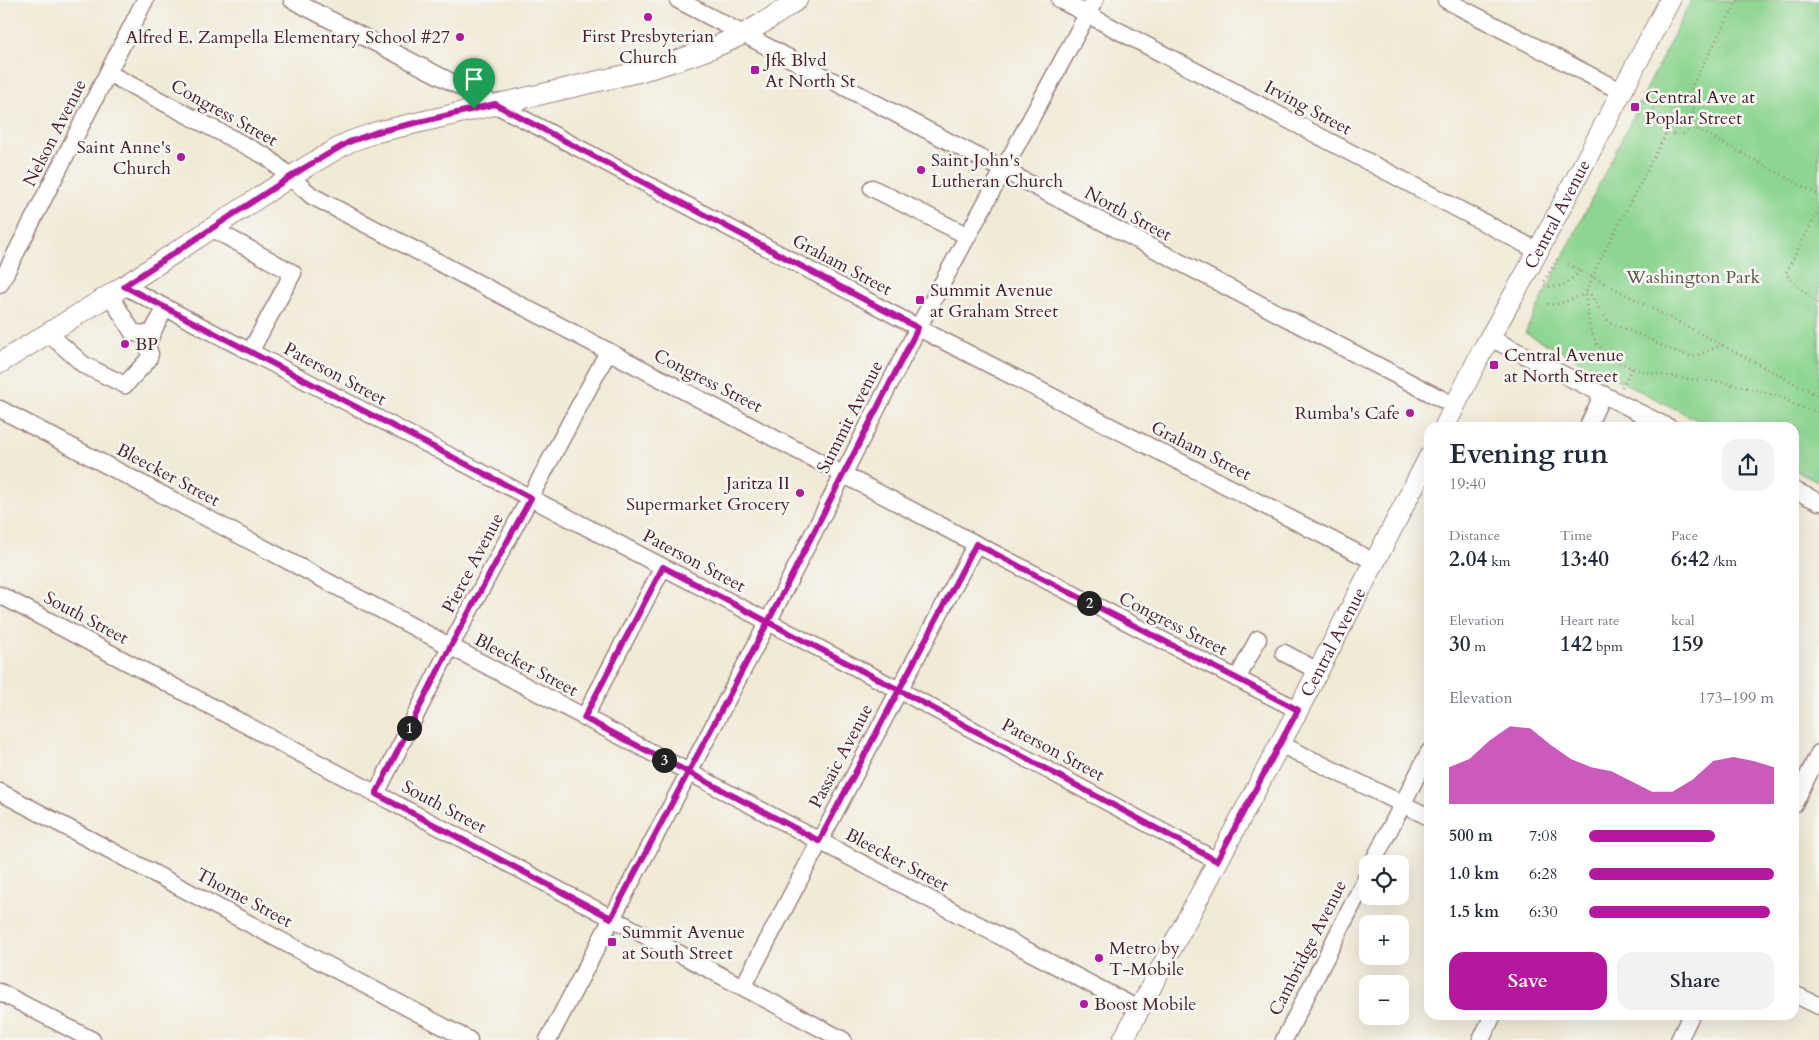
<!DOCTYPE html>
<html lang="en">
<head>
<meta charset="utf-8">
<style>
  body { margin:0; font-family:Cardo,serif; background:#f2f2f3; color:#1f2937; height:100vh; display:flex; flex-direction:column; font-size:19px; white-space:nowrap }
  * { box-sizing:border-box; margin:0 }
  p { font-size:16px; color:#747a83 }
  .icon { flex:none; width:28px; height:28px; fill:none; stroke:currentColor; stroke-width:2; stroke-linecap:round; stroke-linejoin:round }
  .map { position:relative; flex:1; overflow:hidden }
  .panel { position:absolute; left:1424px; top:422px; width:375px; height:598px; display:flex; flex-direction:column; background:#fff; border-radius:15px; box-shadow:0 5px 20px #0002 }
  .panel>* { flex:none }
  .controls { position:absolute; left:1359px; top:855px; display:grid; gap:10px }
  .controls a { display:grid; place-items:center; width:50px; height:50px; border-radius:10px; background:#fff; box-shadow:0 5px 20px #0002; font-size:25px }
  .pin { position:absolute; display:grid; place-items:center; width:42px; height:42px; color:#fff; margin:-51px -21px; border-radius:50% 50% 50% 0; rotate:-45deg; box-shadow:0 0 5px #0007 }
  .pin .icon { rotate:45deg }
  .km { position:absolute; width:25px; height:25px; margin:-12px; border-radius:50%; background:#222; color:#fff; font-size:14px; line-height:25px; text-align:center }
  .round { display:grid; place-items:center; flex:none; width:52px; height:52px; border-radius:15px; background:#f2f2f3 }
  .overview { display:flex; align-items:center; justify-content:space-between; height:85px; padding:0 25px }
  h1 { font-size:28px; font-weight:800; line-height:38px }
  .figures { display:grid; grid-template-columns:repeat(3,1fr); gap:8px; height:85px; padding:5px 25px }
  .figures div { display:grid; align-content:center }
  .figures b { font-size:21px; font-weight:800 }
  .figures small { font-size:14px; font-weight:400 }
  .figures p { font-size:14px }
  .chart { height:140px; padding:10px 25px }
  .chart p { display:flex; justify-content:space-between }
  .chart svg { width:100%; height:90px; margin-top:5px; fill:#b5179e; opacity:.7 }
  .button { display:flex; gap:10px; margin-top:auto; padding:10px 25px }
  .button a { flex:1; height:58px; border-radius:15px; background:#b5179e; color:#fff; font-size:20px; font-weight:800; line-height:58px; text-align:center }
  .button a+a { background:#f2f2f3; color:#1f2937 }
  ul { padding:0 25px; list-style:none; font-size:16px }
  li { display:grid; grid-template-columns:80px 60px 1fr; align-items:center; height:38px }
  li i { height:12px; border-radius:6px; background:#b5179e }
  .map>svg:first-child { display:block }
  .green { fill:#8dd590; stroke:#6c7a5e }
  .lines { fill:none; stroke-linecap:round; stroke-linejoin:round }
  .minor-casing { stroke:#9e8480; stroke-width:19 }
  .major-casing { stroke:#9e8480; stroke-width:22 }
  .path { stroke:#9e8480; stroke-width:2.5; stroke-dasharray:1 4; stroke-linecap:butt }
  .minor { stroke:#fff; stroke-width:16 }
  .major { stroke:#fff; stroke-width:20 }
  .route-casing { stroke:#fff; stroke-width:10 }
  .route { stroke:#b5179e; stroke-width:6 }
  .poi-dot { fill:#b5179e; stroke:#f6f6f2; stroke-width:2 }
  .labels { text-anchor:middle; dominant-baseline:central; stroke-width:5; stroke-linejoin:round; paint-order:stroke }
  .poi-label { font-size:18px; fill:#4a1f2b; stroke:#f6f6f2; text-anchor:start }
  .street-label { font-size:18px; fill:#4a1f2b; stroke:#f6f6f2 }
  .park-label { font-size:18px; fill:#5e5649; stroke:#f6f6f2 }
</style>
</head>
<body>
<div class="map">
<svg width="1819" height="1040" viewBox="0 0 1819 1040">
  <rect width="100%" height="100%" fill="#f6f6f2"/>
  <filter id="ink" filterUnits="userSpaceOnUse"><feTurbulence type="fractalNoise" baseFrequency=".02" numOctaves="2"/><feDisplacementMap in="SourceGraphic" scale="10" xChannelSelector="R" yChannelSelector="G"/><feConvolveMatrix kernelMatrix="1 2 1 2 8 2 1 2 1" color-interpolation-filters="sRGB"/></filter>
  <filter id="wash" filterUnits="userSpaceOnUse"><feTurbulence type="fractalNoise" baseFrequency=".0096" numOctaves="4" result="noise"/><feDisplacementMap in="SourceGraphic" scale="20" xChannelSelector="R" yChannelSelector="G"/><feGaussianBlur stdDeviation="1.12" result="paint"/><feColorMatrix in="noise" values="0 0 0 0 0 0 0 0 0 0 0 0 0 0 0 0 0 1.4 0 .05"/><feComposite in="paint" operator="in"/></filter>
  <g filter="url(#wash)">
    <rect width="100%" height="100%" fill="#f1ead6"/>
    <path class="green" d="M1691,0H1819V482L1794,469V428L1711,427L1525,333Z"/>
  </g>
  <g filter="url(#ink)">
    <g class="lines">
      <g class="minor-casing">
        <path id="minor" d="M292,0L535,125L934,336L1375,562
          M678,0L1455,406
          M1060,0L1538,251
          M1446,0L1622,92
          M108,73L267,157L312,196L976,544L1298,710
          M872,188L968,236
          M213,229L293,273L250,352
          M0,284L145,0
          M124,286L899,690L1217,861
          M110,295L133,333L151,334
          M48,333L84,365L125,385L148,360L150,354L147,346C152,332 157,320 167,308
          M1490,338L1670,428
          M0,409L1140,1010
          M1587,428L1603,394
          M1794,490L1819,502
          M0,595L843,1040
          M1284,653L1318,671
          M1237,679L1258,639
          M584,718L663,567
          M1280,744L1429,817
          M0,792L469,1040
          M376,794L450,647L608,352
          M1794,804L1819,753
          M1372,864L1429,752
          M743,987L976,544
          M0,992L92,1040
          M1794,994L1819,1006
          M548,1040L768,622L918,328L1095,0
          M1284,1040L1368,874
          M1481,1040L1493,1015
          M1679,1040L1691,1015"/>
      </g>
      <g class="major-casing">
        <g id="major">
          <path d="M0,363L124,286L304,168L349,142L377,132L638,72C680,60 723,47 761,24C773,17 785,8 797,0"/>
          <path id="s1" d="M1444,428L1480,355L1530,266L1670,0"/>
          <path id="s2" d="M1123,1040L1298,710L1429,457"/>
        </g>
      </g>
      <path class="path" d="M1738,0L1693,83L1685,103L1693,108L1692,127C1685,135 1677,137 1667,132L1600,260L1585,294L1590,329L1597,344L1610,358L1632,368L1650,373L1688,379L1720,382L1748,388L1782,397L1797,406L1818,412
        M1640,100L1655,107
        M1693,127L1819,195
        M1667,132L1669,129L1649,118L1661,97L1682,107L1685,103
        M1819,209L1786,273L1792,281L1819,305
        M1557,259L1543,284C1558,293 1571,280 1581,270
        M1568,264L1819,396
        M1547,304C1564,307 1575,293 1591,295L1601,312L1610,323L1638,334L1669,349L1693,357L1722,345
        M1622,387L1632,368
        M1819,409V414"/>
      <use href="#minor" class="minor"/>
      <use href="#major" class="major"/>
    </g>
  </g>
  <g class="lines" filter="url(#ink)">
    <g class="route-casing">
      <path id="route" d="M474,109L377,132L349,142L304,168L124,286L531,498L450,647L376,794L611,918L768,622L899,690L976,544L1298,710L1217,861L899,690L819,841L804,833L688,772L584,718L663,567L768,622L918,328L495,104L474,109"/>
    </g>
    <use href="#route" class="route"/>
  </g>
  <g class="poi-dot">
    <circle cx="648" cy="17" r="5"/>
    <circle cx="460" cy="37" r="5"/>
    <rect x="750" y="65" width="10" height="10" rx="2.5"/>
    <rect x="1630" y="102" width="10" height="10" rx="2.5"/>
    <circle cx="181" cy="157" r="5"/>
    <circle cx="921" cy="170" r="5"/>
    <rect x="915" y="295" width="10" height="10" rx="2.5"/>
    <circle cx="125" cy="344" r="5"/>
    <rect x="1489" y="360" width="10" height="10" rx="2.5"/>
    <circle cx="1410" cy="413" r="5"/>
    <circle cx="800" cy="493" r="5"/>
    <rect x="607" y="937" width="10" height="10" rx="2.5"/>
    <circle cx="1099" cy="958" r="5"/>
    <circle cx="1084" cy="1004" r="5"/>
  </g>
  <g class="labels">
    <g class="poi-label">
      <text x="648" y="36" text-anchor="middle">First Presbyterian<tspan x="648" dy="21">Church</tspan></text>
      <text x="450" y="37" text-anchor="end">Alfred E. Zampella Elementary School #27</text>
      <text x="765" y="60">Jfk Blvd<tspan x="765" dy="21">At North St</tspan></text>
      <text x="1645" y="97">Central Ave at<tspan x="1645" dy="21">Poplar Street</tspan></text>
      <text x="171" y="147" text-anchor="end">Saint Anne's<tspan x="171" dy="21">Church</tspan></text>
      <text x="931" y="160">Saint John's<tspan x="931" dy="21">Lutheran Church</tspan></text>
      <text x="930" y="290">Summit Avenue<tspan x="930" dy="21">at Graham Street</tspan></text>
      <text x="135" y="344">BP</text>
      <text x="1504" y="355">Central Avenue<tspan x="1504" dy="21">at North Street</tspan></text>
      <text x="1400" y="413" text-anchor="end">Rumba's Cafe</text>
      <text x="790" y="483" text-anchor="end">Jaritza II<tspan x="790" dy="21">Supermarket Grocery</tspan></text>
      <text x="622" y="932">Summit Avenue<tspan x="622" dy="21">at South Street</tspan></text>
      <text x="1109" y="948">Metro by<tspan x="1109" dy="21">T-Mobile</tspan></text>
      <text x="1094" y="1004">Boost Mobile</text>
    </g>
    <g class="street-label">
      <text transform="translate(1308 108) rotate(28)">Irving Street</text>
      <text transform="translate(224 113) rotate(29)">Congress Street</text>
      <text transform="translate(55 133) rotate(-63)">Nelson Avenue</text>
      <text transform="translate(1128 214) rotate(28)">North Street</text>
      <text stroke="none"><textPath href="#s1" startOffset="242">Central Avenue</textPath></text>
      <text transform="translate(842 265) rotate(28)">Graham Street</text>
      <text transform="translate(335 374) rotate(28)">Paterson Street</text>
      <text transform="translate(708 381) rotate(27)">Congress Street</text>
      <text transform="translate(850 417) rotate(-63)">Summit Avenue</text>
      <text transform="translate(1201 451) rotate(27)">Graham Street</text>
      <text transform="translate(168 475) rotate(28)">Bleecker Street</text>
      <text transform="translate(694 561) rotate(28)">Paterson Street</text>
      <text transform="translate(473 563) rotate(-62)">Pierce Avenue</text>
      <text transform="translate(86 618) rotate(28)">South Street</text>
      <text transform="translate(1173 624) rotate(27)">Congress Street</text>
      <text stroke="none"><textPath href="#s2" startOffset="450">Central Avenue</textPath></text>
      <text transform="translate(526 665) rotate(28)">Bleecker Street</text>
      <text transform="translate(1053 750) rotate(28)">Paterson Street</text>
      <text transform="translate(841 756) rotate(-62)">Passaic Avenue</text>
      <text transform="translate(444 807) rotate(28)">South Street</text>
      <text transform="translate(897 860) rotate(28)">Bleecker Street</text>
      <text transform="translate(244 898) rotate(28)">Thorne Street</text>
      <text transform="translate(1308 948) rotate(-63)">Cambridge Avenue</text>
    </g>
    <g class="park-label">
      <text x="1693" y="277">Washington Park</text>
    </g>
  </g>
</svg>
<div class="controls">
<a><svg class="icon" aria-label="locate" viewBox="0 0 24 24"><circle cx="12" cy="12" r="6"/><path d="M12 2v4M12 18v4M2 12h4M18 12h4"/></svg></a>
<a>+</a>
<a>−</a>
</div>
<div class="pin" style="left:474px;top:109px;background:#1e9e55"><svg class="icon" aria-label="arrive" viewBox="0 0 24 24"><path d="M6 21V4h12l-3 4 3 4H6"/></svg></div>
<b class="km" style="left:409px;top:728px">1</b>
<b class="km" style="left:1089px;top:603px">2</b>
<b class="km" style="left:664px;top:760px">3</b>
<section class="panel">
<div class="overview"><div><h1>Evening run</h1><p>19:40</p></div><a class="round"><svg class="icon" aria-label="share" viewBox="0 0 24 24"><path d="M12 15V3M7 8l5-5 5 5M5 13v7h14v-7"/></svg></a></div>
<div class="figures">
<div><p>Distance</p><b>2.04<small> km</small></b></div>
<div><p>Time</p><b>13:40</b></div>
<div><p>Pace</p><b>6:42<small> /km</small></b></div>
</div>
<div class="figures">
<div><p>Elevation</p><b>30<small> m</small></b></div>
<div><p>Heart rate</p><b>142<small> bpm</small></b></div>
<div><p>kcal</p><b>159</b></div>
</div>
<div class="chart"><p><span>Elevation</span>173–199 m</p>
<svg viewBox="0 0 160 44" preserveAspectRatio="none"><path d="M0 44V26L10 22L20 13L30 6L40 7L50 15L60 22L70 26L80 28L90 33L100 38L110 38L120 32L130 23L140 21L150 23L160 26V44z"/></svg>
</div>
<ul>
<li><b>500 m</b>7:08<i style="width:68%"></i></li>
<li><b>1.0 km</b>6:28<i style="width:100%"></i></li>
<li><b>1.5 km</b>6:30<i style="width:98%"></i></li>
</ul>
<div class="button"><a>Save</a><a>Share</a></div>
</section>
</div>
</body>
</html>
